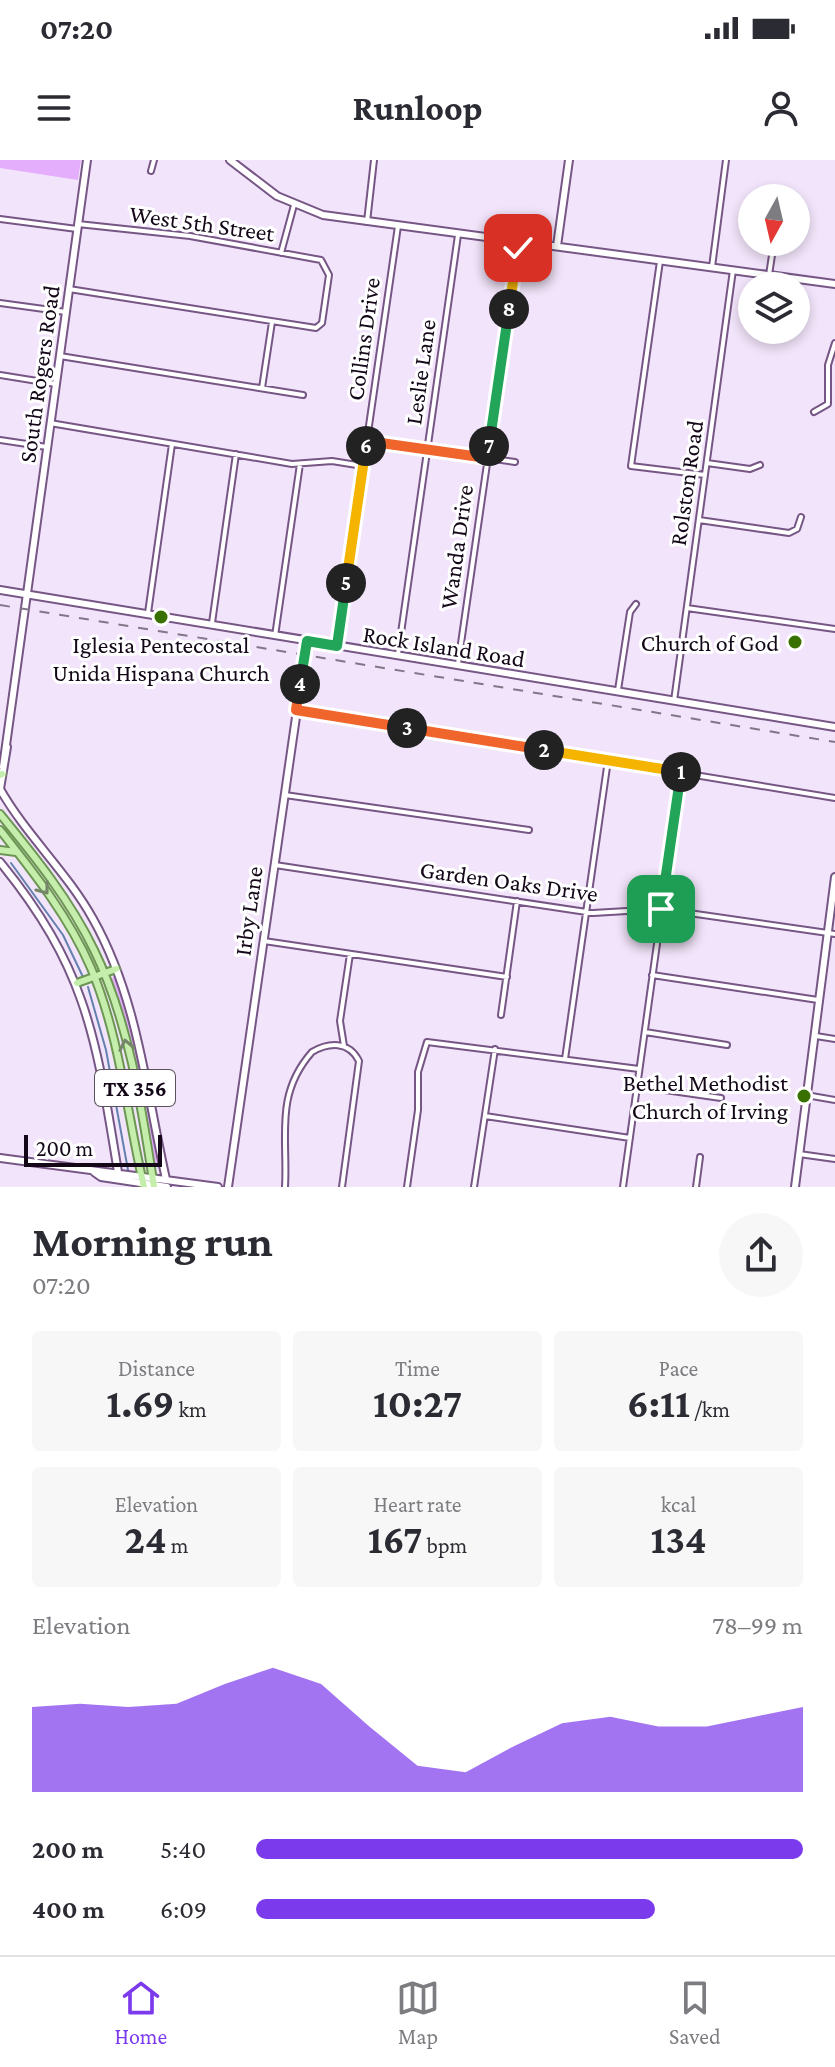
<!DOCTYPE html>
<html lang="en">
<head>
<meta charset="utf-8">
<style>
  body { margin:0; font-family:"Crimson Pro",serif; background:#f7f7f7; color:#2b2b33; height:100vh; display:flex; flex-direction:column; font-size:30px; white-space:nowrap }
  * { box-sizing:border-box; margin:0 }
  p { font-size:26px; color:#7c7c81 }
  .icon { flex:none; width:44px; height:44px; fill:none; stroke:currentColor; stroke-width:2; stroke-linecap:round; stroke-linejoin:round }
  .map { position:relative; height:1027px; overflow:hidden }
  .details { display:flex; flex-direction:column; background:#fff; flex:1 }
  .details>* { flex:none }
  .needle { width:52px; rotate:188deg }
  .buttons { position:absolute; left:738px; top:24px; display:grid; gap:16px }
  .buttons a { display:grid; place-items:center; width:72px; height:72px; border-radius:50%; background:#fff; box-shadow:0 4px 12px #0003; font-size:40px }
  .scale { position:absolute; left:24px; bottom:20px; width:138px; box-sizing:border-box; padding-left:8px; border:4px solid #130718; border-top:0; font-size:22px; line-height:28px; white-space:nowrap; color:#130718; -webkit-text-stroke:6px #fff; paint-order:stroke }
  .pin { position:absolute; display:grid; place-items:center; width:68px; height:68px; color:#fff; margin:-34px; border-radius:16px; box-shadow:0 4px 12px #0006 }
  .km { position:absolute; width:40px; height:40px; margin:-20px; border-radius:50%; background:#222; color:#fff; font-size:22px; line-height:40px; text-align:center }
  .round { display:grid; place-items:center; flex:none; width:84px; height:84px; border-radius:42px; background:#f7f7f7 }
  .head { display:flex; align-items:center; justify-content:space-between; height:136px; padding:0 32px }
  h1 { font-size:44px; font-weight:700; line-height:60px }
  .stats { display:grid; grid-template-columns:repeat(3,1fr); gap:12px; height:136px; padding:8px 32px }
  .stats div { display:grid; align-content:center; border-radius:8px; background:#f7f7f7; text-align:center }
  .stats b { font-size:40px; font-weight:700 }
  .stats small { font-size:22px; font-weight:400 }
  .stats p { font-size:22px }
  .chart { height:224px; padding:16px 32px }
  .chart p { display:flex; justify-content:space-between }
  .chart svg { width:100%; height:144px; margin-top:8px; fill:#7c3aed; opacity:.7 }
  ul { padding:0 32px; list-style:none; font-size:26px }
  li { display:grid; grid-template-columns:128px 96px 1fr; align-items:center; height:60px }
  li i { height:20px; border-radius:10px; background:#7c3aed }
  .status { display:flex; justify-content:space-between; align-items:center; height:56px; padding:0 40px; background:#fff; direction:ltr }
  .status svg { height:22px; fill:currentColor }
  header { display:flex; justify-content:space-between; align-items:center; height:104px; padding:0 32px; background:#fff; font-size:36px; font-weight:700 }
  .tab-bar { display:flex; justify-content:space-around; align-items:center; height:112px; border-top:2px solid #e1e1e2; background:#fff; font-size:22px; color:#7c7c81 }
  .tab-bar a { display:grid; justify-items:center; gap:4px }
  .tab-bar .selected { color:#7c3aed }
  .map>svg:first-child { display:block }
  .green { fill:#e4aefd }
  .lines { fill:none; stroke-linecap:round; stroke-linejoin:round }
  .stream { stroke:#6480ae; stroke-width:2 }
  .street-casing { stroke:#765685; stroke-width:8 }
  .secondary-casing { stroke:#765685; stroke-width:10 }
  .primary-casing { stroke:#6d9654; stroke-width:10 }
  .street { stroke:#fff; stroke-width:4 }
  .secondary { stroke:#fff; stroke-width:6 }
  .primary { stroke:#c5eeac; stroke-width:6 }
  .rail { stroke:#837689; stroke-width:2; stroke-dasharray:10 10; stroke-linecap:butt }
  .oneway { stroke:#758669 }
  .split-1-casing { stroke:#fff; stroke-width:16 }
  .split-2-casing { stroke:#fff; stroke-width:16 }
  .split-3-casing { stroke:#fff; stroke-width:16 }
  .split-4-casing { stroke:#fff; stroke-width:16 }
  .split-5-casing { stroke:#fff; stroke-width:16 }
  .split-6-casing { stroke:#fff; stroke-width:16 }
  .split-7-casing { stroke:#fff; stroke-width:16 }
  .split-8-casing { stroke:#fff; stroke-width:16 }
  .split-9-casing { stroke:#fff; stroke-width:16 }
  .split-1 { stroke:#22a559; stroke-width:10 }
  .split-2 { stroke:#f5b400; stroke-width:10 }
  .split-3 { stroke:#f0652b; stroke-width:10 }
  .split-4 { stroke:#f0652b; stroke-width:10 }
  .split-5 { stroke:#22a559; stroke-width:10 }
  .split-6 { stroke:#f5b400; stroke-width:10 }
  .split-7 { stroke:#f0652b; stroke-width:10 }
  .split-8 { stroke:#22a559; stroke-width:10 }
  .split-9 { stroke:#f5b400; stroke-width:10 }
  .poi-dot { fill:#397100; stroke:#fff; stroke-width:3 }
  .labels { text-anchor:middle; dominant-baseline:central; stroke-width:6; stroke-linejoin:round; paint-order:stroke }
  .shield { fill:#fff; stroke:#5a515d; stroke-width:2 }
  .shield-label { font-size:22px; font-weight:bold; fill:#130718 }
  .street-label { font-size:24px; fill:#130718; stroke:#fff }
  .poi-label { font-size:24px; fill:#130718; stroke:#fff; text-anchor:end }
</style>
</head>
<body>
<div class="status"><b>07:20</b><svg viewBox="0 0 49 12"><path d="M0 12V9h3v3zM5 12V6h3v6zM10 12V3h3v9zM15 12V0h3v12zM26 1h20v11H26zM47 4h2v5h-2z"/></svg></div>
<header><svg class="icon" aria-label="menu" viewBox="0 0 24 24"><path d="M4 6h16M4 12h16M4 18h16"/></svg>Runloop<svg class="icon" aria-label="person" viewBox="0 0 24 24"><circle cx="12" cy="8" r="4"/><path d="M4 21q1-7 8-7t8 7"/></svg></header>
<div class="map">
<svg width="835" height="1027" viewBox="0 0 835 1027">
  <rect width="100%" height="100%" fill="#f2e4fa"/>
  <path class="green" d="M0,0H81L78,20L0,8Z
    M117,815L134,872L162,1011L155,1005L128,869L112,818Z"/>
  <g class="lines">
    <path class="stream" d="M11,703L63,775L83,817
      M88,827L106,890L128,1010"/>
    <g class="street-casing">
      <path id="street" d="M151,11L154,0
        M0,59L77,69
        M367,62L374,0
        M281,93L294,45
        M660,101L631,306L705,315
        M712,107L726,0
        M769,115L774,82
        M69,129L316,168L322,163L329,115L321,100L190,76L78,64
        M0,143L66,152
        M60,196L303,235
        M0,215L56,224
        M262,228L272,162
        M814,252L828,244V205L835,183
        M50,263L292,304L332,301L363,306
        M0,280L47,287
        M367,281L515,302
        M707,303L750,309L760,305
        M699,360L789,373L797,369L801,357
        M687,448L835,469
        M148,453L172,284
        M212,463L236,294
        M275,476L300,304
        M337,486L398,66
        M398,494L458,75
        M458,504L519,83
        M618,530L630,452L636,444
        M674,541L733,110
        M298,550L835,638
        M285,635L529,670
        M275,705L593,753L661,749L835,774
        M264,781L507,817
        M652,815L818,840
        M501,855L517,741
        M645,872L727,885
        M816,876L835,879
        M344,886L340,861L350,794
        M565,899L608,600
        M637,926L721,938
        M806,935L835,940
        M485,956L630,978
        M799,994L835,999
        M285,1027C288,978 274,935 312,892C329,882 349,881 359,901L342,1027
        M407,1027L418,950V912L427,882L639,909
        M474,1027L495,889
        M623,1027L681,612
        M696,1027L700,997"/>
    </g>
    <g class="secondary-casing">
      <path id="secondary" d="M230,0L277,36L323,55L835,124
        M557,86L569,0
        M0,430L835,567
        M3,607L87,0
        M0,629C26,675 67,712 93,759C138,839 146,931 166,1019
        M0,629L7,587
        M0,702C88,810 96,879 118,1012
        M0,998L218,1027
        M94,1012L101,1017L167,1027
        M228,1027L307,481
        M795,1027L835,717"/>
    </g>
    <g class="primary-casing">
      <path id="primary" d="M0,615L2,614
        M0,654C35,697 70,740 94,790C129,861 142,949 154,1027
        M0,670C34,713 69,757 91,808C120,877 127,954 144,1027
        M0,690L16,692
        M77,823L116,809"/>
    </g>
    <use href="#street" class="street"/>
    <use href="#secondary" class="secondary"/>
    <use href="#primary" class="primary"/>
    <path class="rail" d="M0,445L835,582"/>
  </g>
  <defs><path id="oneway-chevron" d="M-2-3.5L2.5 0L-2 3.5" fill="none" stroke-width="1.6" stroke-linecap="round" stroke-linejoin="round" transform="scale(2)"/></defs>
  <g class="oneway">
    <use href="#oneway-chevron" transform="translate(44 729) rotate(53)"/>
    <use href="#oneway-chevron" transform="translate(126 885) rotate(-102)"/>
  </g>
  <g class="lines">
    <g class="split-1-casing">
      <path id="split-1" d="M661,749L681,612"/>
    </g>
    <g class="split-2-casing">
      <path id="split-2" d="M544,590L681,612"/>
    </g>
    <g class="split-3-casing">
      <path id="split-3" d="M407,568L544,590"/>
    </g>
    <g class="split-4-casing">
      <path id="split-4" d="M300,524L296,550L407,568"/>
    </g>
    <g class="split-5-casing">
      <path id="split-5" d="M300,524L307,481L337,486L346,423"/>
    </g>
    <g class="split-6-casing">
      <path id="split-6" d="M346,423L366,286"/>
    </g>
    <g class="split-7-casing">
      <path id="split-7" d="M366,286L367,281L487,298L489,286"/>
    </g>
    <g class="split-8-casing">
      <path id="split-8" d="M489,286L509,149"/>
    </g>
    <g class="split-9-casing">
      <path id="split-9" d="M509,149L518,88"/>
    </g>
    <use href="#split-1" class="split-1"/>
    <use href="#split-2" class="split-2"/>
    <use href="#split-3" class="split-3"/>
    <use href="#split-4" class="split-4"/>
    <use href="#split-5" class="split-5"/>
    <use href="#split-6" class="split-6"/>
    <use href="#split-7" class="split-7"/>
    <use href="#split-8" class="split-8"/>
    <use href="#split-9" class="split-9"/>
  </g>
  <g class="poi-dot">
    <circle cx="161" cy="457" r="8"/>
    <circle cx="795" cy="482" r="8"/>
    <circle cx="804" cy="936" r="8"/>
  </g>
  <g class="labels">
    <rect class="shield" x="95" y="910" width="80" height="36" rx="6"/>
    <g class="shield-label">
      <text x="135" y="928">TX 356</text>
    </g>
    <g class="street-label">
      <text transform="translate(202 63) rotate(8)">West 5th Street</text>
      <text transform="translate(363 179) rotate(-82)">Collins Drive</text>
      <text transform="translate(420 212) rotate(-82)">Leslie Lane</text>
      <text transform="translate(39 214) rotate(-82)">South Rogers Road</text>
      <text transform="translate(686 323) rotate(-82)">Rolston Road</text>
      <text transform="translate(456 387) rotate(-82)">Wanda Drive</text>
      <text transform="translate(444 486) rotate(9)">Rock Island Road</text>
      <text transform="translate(509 721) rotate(8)">Garden Oaks Drive</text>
      <text transform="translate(248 751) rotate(-82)">Irby Lane</text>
    </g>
    <g class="poi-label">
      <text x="779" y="482">Church of God</text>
      <text x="161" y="484" text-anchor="middle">Iglesia Pentecostal<tspan x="161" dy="28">Unida Hispana Church</tspan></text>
      <text x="788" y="922">Bethel Methodist<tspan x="788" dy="28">Church of Irving</tspan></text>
    </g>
  </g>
</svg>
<div class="buttons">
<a><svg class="needle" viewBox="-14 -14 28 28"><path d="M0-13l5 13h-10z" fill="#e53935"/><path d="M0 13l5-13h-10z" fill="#7c7c81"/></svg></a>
<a><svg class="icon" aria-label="layers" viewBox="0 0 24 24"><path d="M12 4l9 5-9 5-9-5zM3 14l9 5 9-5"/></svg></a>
</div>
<div class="scale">200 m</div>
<div class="pin" style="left:661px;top:749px;background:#1e9e55"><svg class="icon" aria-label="arrive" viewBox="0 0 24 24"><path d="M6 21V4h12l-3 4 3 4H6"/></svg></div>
<div class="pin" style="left:518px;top:88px;background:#d93025"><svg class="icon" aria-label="check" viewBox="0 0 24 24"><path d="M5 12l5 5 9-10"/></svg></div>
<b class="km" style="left:681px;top:612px">1</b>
<b class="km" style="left:544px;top:590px">2</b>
<b class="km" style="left:407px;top:568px">3</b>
<b class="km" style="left:300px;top:524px">4</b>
<b class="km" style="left:346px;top:423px">5</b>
<b class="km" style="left:366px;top:286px">6</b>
<b class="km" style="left:489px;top:286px">7</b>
<b class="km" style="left:509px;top:149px">8</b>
</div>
<section class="details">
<div class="head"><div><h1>Morning run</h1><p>07:20</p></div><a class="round"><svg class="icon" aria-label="share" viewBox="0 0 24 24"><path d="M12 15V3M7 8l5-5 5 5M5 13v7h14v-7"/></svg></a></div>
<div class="stats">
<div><p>Distance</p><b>1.69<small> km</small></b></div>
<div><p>Time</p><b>10:27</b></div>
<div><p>Pace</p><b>6:11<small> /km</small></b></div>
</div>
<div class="stats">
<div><p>Elevation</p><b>24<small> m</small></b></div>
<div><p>Heart rate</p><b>167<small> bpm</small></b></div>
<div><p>kcal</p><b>134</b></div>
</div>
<div class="chart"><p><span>Elevation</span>78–99 m</p>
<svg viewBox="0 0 160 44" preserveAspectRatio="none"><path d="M0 44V18L10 17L20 18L30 17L40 11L50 6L60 11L70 24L80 36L90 38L100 30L110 23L120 21L130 24L140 24L150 21L160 18V44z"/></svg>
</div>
<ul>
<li><b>200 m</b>5:40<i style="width:100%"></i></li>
<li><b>400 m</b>6:09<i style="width:73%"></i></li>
</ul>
</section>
<nav class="tab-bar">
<a class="selected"><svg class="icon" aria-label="home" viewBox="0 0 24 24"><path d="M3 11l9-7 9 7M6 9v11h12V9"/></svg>Home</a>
<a><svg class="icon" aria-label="map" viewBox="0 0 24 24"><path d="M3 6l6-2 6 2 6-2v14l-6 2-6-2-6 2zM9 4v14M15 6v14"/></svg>Map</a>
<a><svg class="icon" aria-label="saved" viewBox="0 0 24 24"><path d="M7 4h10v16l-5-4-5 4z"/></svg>Saved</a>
</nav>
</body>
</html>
